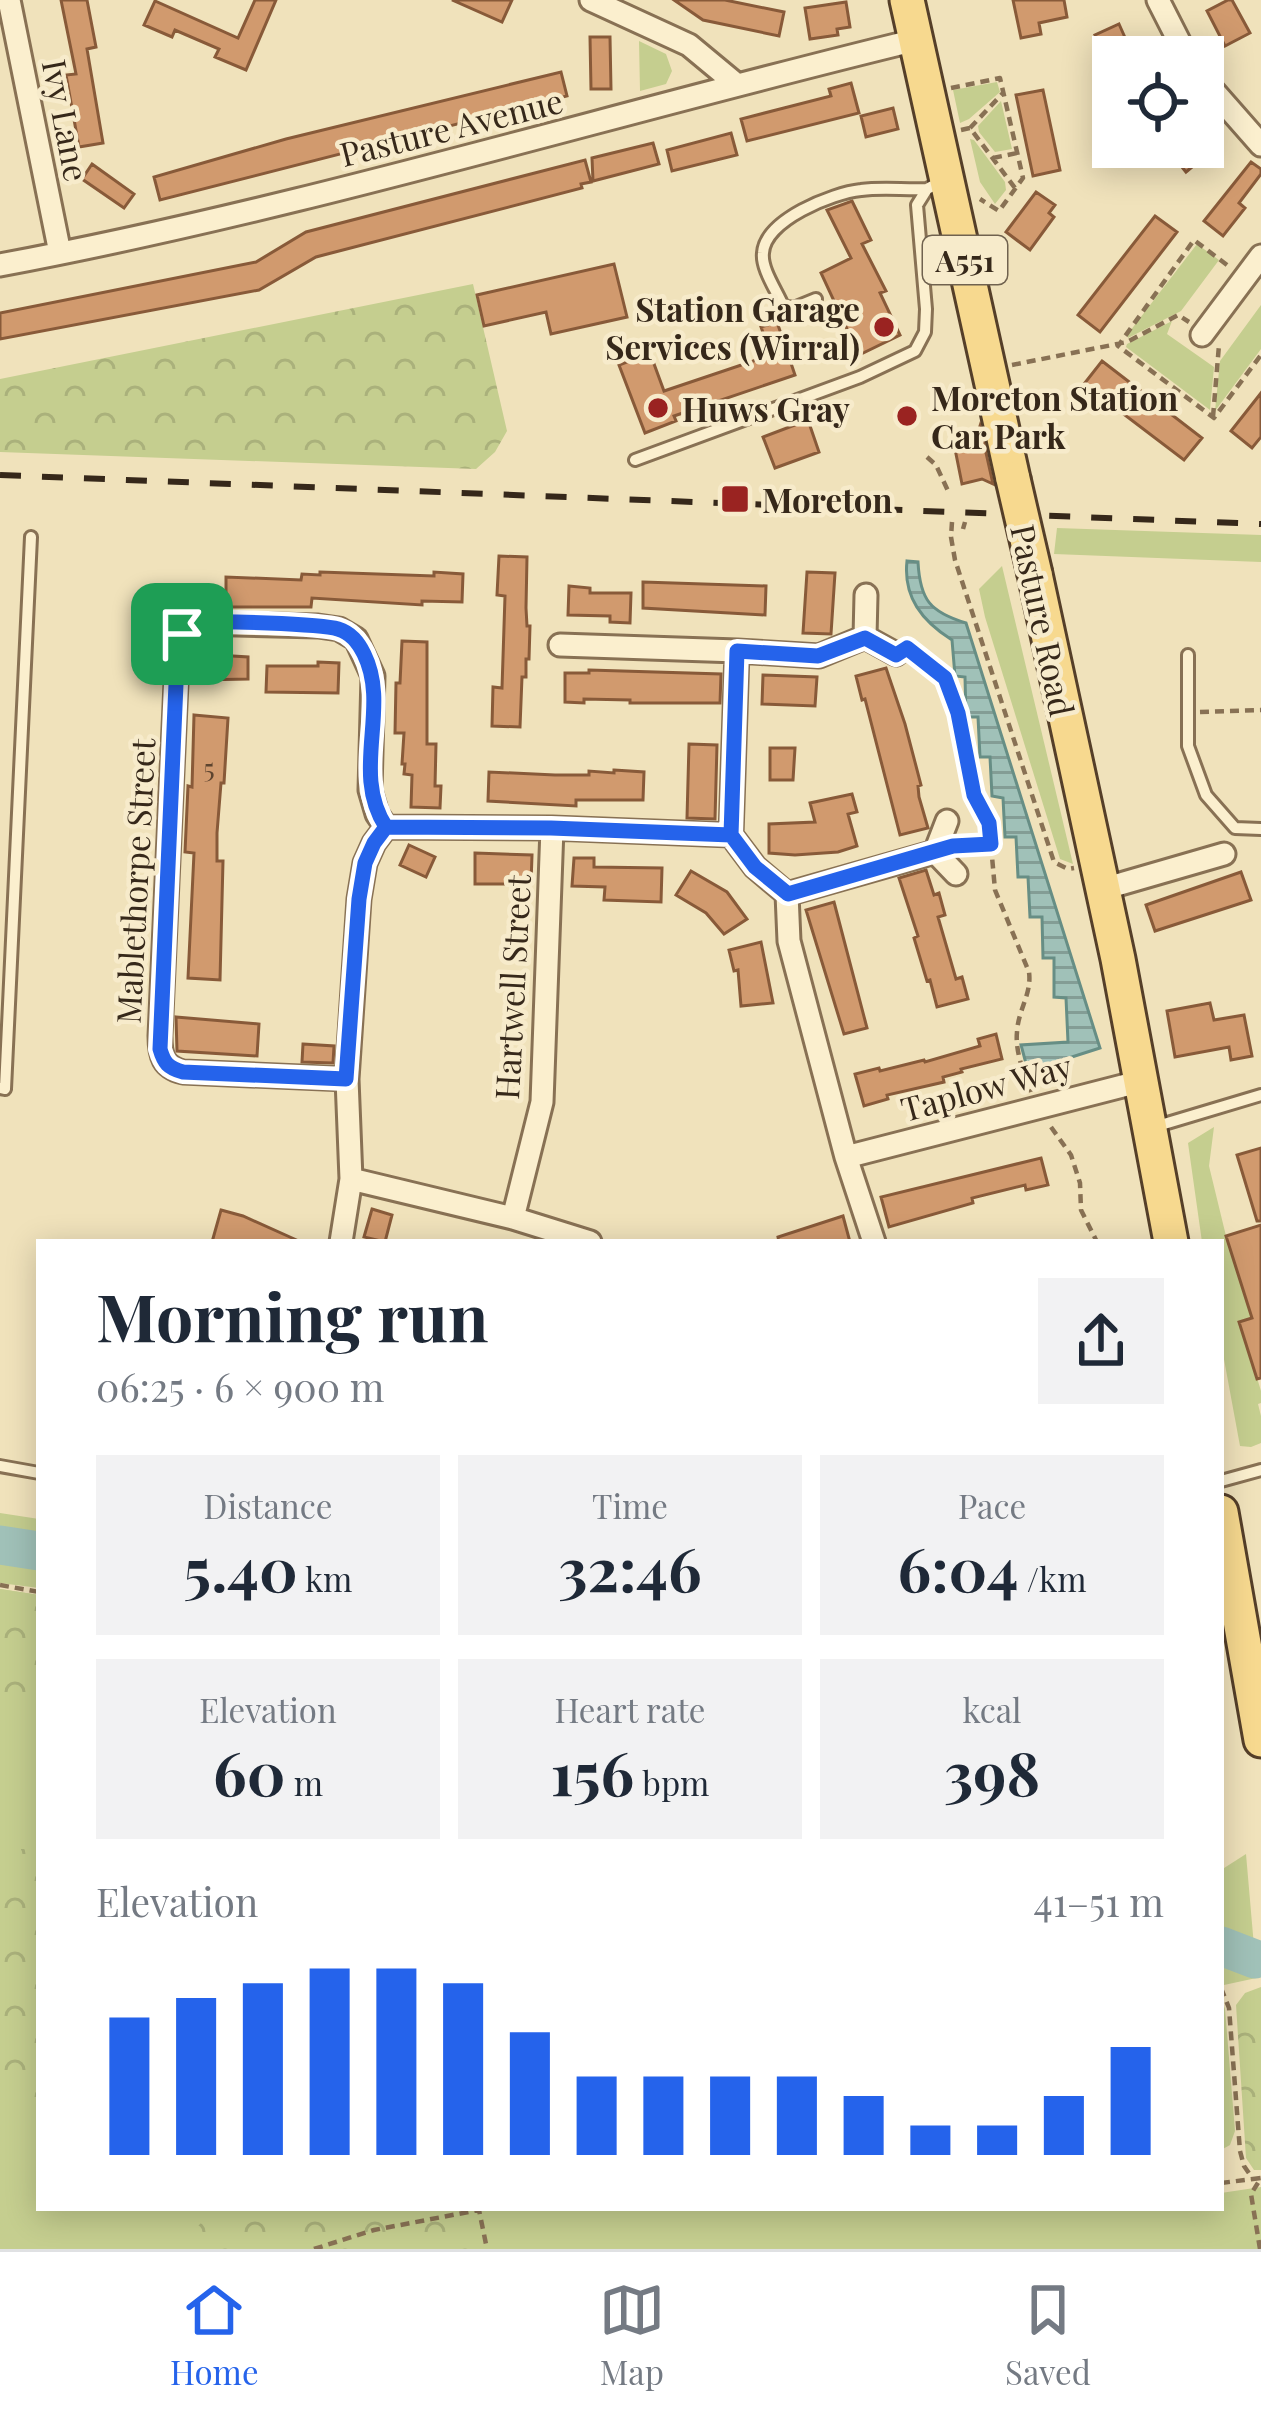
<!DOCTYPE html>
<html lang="en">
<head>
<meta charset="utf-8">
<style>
  body { margin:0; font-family:"Playfair Display",serif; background:#f2f2f3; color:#1f2937; height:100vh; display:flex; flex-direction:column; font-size:45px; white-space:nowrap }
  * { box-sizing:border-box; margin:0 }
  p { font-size:39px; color:#747a83 }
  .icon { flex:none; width:66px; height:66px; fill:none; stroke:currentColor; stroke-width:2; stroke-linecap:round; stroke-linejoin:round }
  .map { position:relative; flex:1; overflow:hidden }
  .side { position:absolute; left:36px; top:1239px; width:1188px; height:972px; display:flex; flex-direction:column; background:#fff; border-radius:0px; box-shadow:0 6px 30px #0003 }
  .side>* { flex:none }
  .controls { position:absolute; left:1092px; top:36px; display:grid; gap:24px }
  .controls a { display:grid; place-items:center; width:132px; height:132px; border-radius:0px; background:#fff; box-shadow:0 6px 30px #0003; font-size:60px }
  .pin { position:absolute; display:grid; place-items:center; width:102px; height:102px; color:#fff; margin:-51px; border-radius:24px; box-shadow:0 6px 18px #0006 }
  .round { display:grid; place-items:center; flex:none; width:126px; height:126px; border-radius:0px; background:#f2f2f3 }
  .summary { display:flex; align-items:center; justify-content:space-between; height:204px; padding:0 60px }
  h1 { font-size:66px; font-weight:700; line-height:90px }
  .stats { display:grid; grid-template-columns:repeat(3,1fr); gap:18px; height:204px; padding:12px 60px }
  .stats div { display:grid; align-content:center; border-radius:0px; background:#f2f2f3; text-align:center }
  .stats b { font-size:60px; font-weight:700 }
  .stats small { font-size:33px; font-weight:400 }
  .stats p { font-size:33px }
  .chart { height:336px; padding:24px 60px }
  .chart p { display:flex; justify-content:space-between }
  .chart svg { width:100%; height:216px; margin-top:12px; stroke:#2563eb; stroke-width:6 }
  .dock { display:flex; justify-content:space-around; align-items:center; height:168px; border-top:3px solid #e0e1e3; background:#fff; font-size:33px; color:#747a83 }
  .dock a { display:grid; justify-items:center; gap:6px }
  .dock .selected { color:#2563eb }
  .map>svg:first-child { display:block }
  .green { fill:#c5ce8f }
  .forest { fill:url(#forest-crowns) }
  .water { fill:url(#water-rules); stroke:#678e85; stroke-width:3 }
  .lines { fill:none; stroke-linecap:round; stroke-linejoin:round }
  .river { stroke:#a0c1b8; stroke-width:39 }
  .building { fill:#d19a6e; stroke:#885a39; stroke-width:3 }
  .service-casing { stroke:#887154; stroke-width:16 }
  .minor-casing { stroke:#887154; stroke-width:27 }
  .primary-casing { stroke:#553f29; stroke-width:39 }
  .path { stroke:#887154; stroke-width:4.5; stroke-dasharray:9 6; stroke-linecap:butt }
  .service { stroke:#fbefce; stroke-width:10 }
  .minor { stroke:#fbefce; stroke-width:21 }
  .primary { stroke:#f7d98f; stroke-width:33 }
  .rail { stroke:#36281a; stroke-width:6; stroke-dasharray:21 21; stroke-linecap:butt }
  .primary-bridge-casing { stroke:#553f29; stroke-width:39; stroke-linecap:butt }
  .primary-bridge { stroke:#f7d98f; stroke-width:33 }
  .route-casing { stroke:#fff; stroke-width:24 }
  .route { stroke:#2563eb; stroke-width:15 }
  .poi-dot { fill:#9a2321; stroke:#f7ebcb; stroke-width:4.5 }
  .labels { text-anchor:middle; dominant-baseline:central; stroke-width:9; stroke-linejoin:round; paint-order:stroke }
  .number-label { font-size:27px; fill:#5d442f }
  .shield { fill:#f7ebcb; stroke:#70624f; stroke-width:3 }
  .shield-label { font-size:30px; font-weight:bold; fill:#36281a }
  .street-label { font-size:33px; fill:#36281a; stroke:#f7ebcb }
  .poi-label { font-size:33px; font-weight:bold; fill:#36281a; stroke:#f7ebcb; text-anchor:start }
</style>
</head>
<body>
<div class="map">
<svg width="1261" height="2249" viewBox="0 0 1261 2249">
  <defs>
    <pattern id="forest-crowns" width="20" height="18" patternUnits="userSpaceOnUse" patternTransform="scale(3)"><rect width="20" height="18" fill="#c5ce8f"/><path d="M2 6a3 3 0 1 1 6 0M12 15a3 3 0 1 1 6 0" fill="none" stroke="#aab17b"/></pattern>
    <pattern id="water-rules" width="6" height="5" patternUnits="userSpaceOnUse" patternTransform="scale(3)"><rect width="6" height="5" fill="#a0c1b8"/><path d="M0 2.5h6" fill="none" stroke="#839d95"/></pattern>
  </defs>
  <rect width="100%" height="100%" fill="#f0e2bb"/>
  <path class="green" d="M639,41L666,54L672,71L666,84L640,91Z
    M997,82L1000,92L969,119L960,123L953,90Z
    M1001,101L1012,149L995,152L979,132L978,126Z
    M970,139L974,140L1005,182L1006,190L995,204L980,182Z
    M1197,244L1219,260L1181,311L1128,338L1127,335Z
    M1261,305V349L1215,411L1220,361Z
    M1172,321L1167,334L1214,367L1210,410L1126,347L1127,344Z
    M1057,528L1261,535V562L1054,554Z
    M1002,566L1073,864L1060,859L985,617L979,589Z
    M1214,1127L1209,1166L1226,1236L1252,1318L1240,1322L1261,1391V1403L1258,1404L1261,1416V1443L1251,1447L1240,1446L1221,1343V1242H1202L1188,1143Z
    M0,1513L39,1519V1588L0,1583Z
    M0,1589L39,1595V2208H1221V2193L1261,2187V2249H0Z
    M1246,1854L1255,1958L1261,1977L1224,1985L1221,1983V1870Z
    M1221,1998L1225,2009L1235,2131L1230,2145L1221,2150Z"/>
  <path class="forest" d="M473,284L507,431L495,452L476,469L0,452V379Z
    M0,1589L39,1595V1702L19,1700L0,1737Z
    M21,1849H39V2108L29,2109L6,2100L0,2088V1908L23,1883Z
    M1261,1987V2170H1254L1246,2158L1236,2005L1245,1993Z
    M216,2208L266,2211L270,2237L256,2249H194L197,2227Z
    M350,2208H460L462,2216L473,2226L477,2249H446L433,2238L423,2249L380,2244L374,2249H299L291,2241V2228L303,2216Z"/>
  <path class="water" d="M907,561L918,562C920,600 930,612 966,623L1100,1048L1028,1071L1021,1045L1068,1042L1066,998L1054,997V958H1043L1042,917H1030L1028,877H1018L1016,837H1005L1003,798L992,796L990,757H980L978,717H966L965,677L955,676L952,640C922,621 903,597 907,561Z"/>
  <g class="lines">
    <path class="river" d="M0,1545L39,1551
      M1221,1946L1255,1959"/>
  </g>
  <path class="building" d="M61,0H87L96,47L87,49L103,143L79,147L66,75L76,74Z
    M255,0H276L246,70L215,57L219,49L175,30L172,37L144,25L155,1L238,38Z
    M452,0H512L502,22Z
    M674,0H725L784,12L779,36L703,20Z
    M1013,0H1064L1067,17L1039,23L1041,34L1021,38Z
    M1228,0H1232L1250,33L1225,46L1207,11Z
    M846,2L850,27L837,29L838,35L810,39L805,8Z
    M1119,24L1127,42L1134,57H1106L1095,35Z
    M590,37H610L611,89H591Z
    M561,72L567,96L160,200L154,177L286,139Z
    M851,83L859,113L747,141L741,119L831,96L829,89Z
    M1043,90L1060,170L1033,176L1016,95Z
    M893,108L898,129L866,137L861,116Z
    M731,133L737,155L672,171L667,150Z
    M653,143L659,164L593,181L592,158Z
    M1166,147H1216L1186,172Z
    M585,160L591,182L581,184L582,188L316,257L259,290L0,339V313L256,262L306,232Z
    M1251,162L1261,169V174L1239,203L1245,208L1223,236L1204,221Z
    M92,164L134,194L124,208L82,179Z
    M1036,192L1055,205L1049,213L1054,217L1030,250L1006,232Z
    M852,201L871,240L862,244L886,291L880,293L900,335L859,355L821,273L851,258L827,210Z
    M1155,216L1177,232L1100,332L1078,315Z
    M614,264L627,317L551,334L546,312L484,326L477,295Z
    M777,322L795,375L674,416L676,421L645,433L619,365L650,353L664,391L771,355L761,327Z
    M1102,361L1202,438L1184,460L1084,384Z
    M1261,393V437L1252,448L1231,431Z
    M808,420L819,452L775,468L763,437Z
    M980,426L993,484L982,479L962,484L955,449L974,445Z
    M499,556L527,557L526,608L527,626H530L529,659H526V677H522L520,727L492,726L493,687L502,688L505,596L497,595Z
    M320,572L434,576V572L463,574L462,602L422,601V605L312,598L311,607H226V577L301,580L302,574L320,575Z
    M807,572L835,573L831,634L803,633Z
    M643,582L766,586L765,615L643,608Z
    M569,586L590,588V593H631L630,623L610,622V616L568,615Z
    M402,641L427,642V744H436L435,786H441L440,808L411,807L412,775L404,774L405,764H402L404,733H395L396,683H400Z
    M200,654L248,657V679L200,680Z
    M318,662L339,663L338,693L266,692L267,666H318Z
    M886,668L905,724L921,785L918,786L919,797L928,828L900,835L865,699L862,700L856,676Z
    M589,670L721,674L720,703H630V700L584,699V703L565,702V673H589Z
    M763,675L817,677L815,706L762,704Z
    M194,715L228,718L224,783H221L217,833V861H223L220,980L188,978L194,853L185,852L188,786L192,787Z
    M689,744L717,745L715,819L687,818Z
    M770,748H795L793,780H770Z
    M614,770L644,772L643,800H576V806L488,801L489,772L555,775H589V771L614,773Z
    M852,794L857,812L848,814L857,846L838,852L795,855L769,853V824L815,822L810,803Z
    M409,845L435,857L426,877L400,865Z
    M475,853L532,855L531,884H475Z
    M574,858H594V867L662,868L661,902L604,900L605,887L572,886Z
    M926,870L934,895L939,893L945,915L938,917L956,979L962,977L968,999L937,1007L930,980L927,981L914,938L918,936L899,878Z
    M691,871L727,892L747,919L724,934L706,913L676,895Z
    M1241,872L1251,900L1155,931L1146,905Z
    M834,902L867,1028L844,1034L806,910Z
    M761,942L773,1003L741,1006L738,970L734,971L729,950Z
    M1210,1003L1214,1020L1244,1015L1252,1056L1231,1060L1229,1047L1175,1057L1167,1011Z
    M176,1017L259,1024L257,1056L177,1051Z
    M996,1034L1002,1059L961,1069L962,1072L943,1077L944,1082L887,1095L888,1099L864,1106L855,1074L879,1068L880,1071L924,1060L925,1062L980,1046L978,1039Z
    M303,1044L334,1046L333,1063L302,1062Z
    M1261,1148V1221H1257L1237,1155Z
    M1041,1158L1048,1185L1026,1190L1025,1185L972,1198L973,1203L889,1227L881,1197Z
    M372,1209L392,1215L385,1242L364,1237Z
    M221,1210L243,1216L301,1242H212Z
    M843,1216L850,1242H779L778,1237Z
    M1261,1225V1378L1257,1379L1239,1322L1252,1318L1226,1236Z"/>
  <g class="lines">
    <g class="service-casing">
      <path id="service" d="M816,299L794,308L783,306C777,291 761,269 763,253C765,220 832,193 861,190C882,187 905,190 927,189
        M635,460L860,377L915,351L925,332L926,309L917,205L927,189L940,182
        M1188,655V746L1206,795L1235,828L1261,829
        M0,1088L5,1089L31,537
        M1154,1127L1261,1095
        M0,1466L39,1473
        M1221,1481L1261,1470"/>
    </g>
    <g class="minor-casing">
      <path id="minor" d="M9,0L60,253
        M591,0L689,45L736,84
        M1158,0L1187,57
        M1203,79L1261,145
        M0,265C309,207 610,114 916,40
        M1202,335L1261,256
        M865,637L896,654
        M560,645L737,651L731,835
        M737,651L819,656L865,637L866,595
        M386,827L552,828L731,835L755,867L787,894L789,941L846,1157L874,1242
        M935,852L947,821
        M935,852L956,874
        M1103,889L1224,854
        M787,894L935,852
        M347,1079L183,1072C163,1067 160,1056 160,1036L177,661C179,643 179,631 197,623L318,626L339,629L356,639L373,676L370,790L377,814L386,827
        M846,1157L1142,1081
        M351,1179L513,1218L590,1242
        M513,1218L542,1102L552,828
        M341,1242L351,1179L347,1079L359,899L365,863L374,843L386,827"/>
    </g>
    <g class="primary-casing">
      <path id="primary" d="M907,0L1013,479
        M1035,574L1118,959L1171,1242
        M1221,1512L1261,1740"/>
    </g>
    <path class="path" d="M951,88L1000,78L1023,178L999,211L980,199
      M970,128L1003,93
      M961,130L970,128L1015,188
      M993,158L1017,153
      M1227,265L1194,240L1118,346L1214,418L1261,355
      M1012,365L1127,342L1178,315L1189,322
      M1213,417L1219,345
      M927,457L936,465L949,493
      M952,522L951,537L955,560L1054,862L1068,869L1074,868
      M963,529L965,522
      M917,656L945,678L958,713L974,795L989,823L995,890L1029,972C1032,994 1018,1010 1017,1032C1015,1052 1024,1073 1031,1092
      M1200,712L1261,710
      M961,846L991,844
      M1051,1127L1071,1155L1080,1183L1081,1210L1097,1242
      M0,1585L39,1592
      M1221,1988L1229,2008L1240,2151L1244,2166L1253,2179L1261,2178
      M1221,2183L1253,2179
      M314,2249L374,2230L479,2210L487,2249
      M1260,2249L1251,2194L1261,2178"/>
    <use href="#service" class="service"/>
    <use href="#minor" class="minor"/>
    <use href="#primary" class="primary"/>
    <path class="rail" d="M0,475L1261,524"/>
    <g class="primary-bridge-casing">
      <path id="primary-bridge" d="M1013,479L1035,574"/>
    </g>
    <use href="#primary-bridge" class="primary-bridge"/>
  </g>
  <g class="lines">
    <g class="route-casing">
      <path id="route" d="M182,634L177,661L160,1049C164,1063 168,1068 183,1072L346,1079L359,899L365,863L374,843L386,827L551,828L731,835L755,867L788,894L953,846L991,844L989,823L974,795L958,713L945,678L907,648L896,655L865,638L818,656L737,651L731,835L551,828L386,827C350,772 391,708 364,654C358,642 351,633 338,629C321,624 214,620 197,623C188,625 187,628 182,634"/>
    </g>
    <use href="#route" class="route"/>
  </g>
  <g class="poi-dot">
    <circle cx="884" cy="327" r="12"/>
    <circle cx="658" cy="408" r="12"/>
    <circle cx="907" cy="416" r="12"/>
    <rect x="720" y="484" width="30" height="30" rx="6"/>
  </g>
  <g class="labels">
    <g class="number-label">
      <text x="209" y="767">5</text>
    </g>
    <rect class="shield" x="923" y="236" width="84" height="48" rx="9"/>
    <g class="shield-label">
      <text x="965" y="260">A551</text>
    </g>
    <g class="street-label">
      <text transform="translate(67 120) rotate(79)">Ivy Lane</text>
      <text transform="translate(451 126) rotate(-14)">Pasture Avenue</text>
      <text transform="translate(1044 620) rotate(78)">Pasture Road</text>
      <text transform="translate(134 881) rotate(-87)">Mablethorpe Street</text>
      <text transform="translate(511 987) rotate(-87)">Hartwell Street</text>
      <text transform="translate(986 1086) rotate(-15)">Taplow Way</text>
    </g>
    <g class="poi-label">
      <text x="860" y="308" text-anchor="end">Station Garage<tspan x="860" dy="38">Services (Wirral)</tspan></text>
      <text x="931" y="397">Moreton Station<tspan x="931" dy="38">Car Park</tspan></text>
      <text x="682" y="408">Huws Gray</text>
      <text x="762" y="499">Moreton</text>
    </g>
  </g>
</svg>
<div class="controls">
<a><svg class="icon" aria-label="locate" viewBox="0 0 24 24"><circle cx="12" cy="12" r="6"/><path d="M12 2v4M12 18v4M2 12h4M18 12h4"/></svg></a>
</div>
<div class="pin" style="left:182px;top:634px;background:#1e9e55"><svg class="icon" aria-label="arrive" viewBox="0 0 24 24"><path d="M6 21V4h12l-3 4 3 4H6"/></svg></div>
<section class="side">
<div class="summary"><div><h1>Morning run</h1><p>06:25 · 6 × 900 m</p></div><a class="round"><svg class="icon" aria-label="share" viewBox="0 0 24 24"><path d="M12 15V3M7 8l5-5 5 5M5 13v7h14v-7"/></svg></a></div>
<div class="stats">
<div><p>Distance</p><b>5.40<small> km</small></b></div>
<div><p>Time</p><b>32:46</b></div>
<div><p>Pace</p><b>6:04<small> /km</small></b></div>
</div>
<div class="stats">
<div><p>Elevation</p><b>60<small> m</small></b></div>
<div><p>Heart rate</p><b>156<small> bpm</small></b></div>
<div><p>kcal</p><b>398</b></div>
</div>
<div class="chart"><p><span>Elevation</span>41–51 m</p>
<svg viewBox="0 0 160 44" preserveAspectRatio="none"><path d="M5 44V16M15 44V12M25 44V9M35 44V6M45 44V6M55 44V9M65 44V19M75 44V28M85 44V28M95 44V28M105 44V28M115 44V32M125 44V38M135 44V38M145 44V32M155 44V22"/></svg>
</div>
</section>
</div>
<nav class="dock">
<a class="selected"><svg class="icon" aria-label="home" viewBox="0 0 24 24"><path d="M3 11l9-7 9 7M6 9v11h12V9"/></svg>Home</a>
<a><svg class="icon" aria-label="map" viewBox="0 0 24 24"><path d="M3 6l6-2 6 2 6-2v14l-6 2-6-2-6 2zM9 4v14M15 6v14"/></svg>Map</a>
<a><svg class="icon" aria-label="saved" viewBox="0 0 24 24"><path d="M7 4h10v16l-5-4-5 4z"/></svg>Saved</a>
</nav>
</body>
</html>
